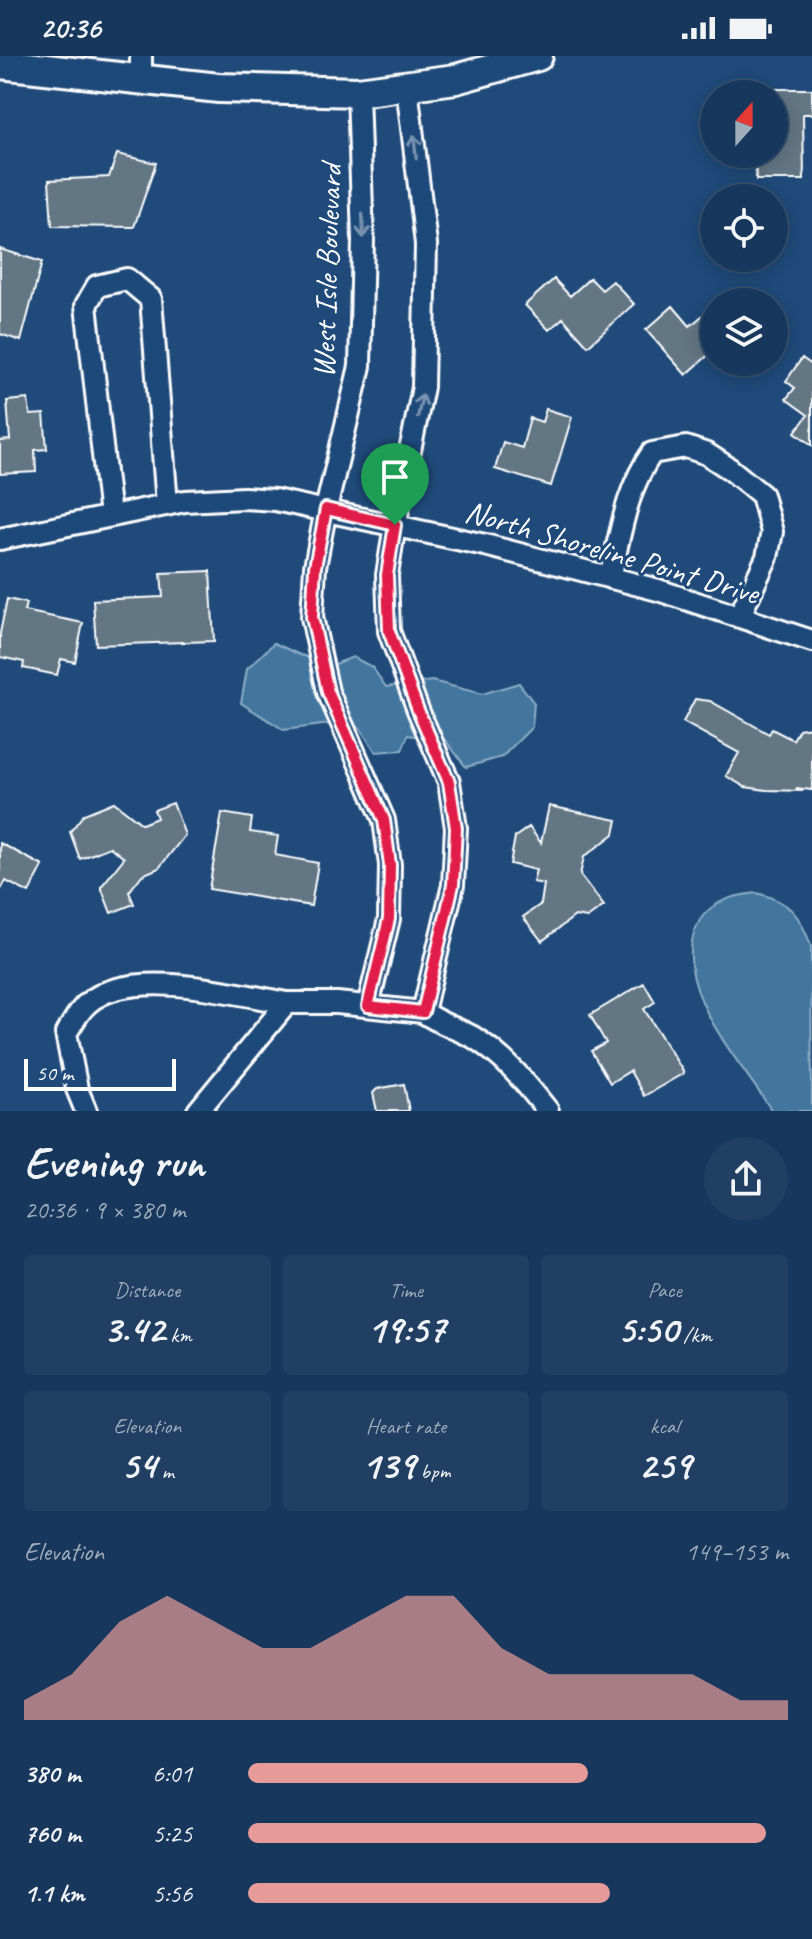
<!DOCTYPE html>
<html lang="en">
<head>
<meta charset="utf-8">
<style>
  body { margin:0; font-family:Caveat,sans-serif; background:#203f62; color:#f1f3f6; height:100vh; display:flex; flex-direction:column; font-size:30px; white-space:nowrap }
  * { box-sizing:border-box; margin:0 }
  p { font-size:26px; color:#9eacbb }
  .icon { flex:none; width:44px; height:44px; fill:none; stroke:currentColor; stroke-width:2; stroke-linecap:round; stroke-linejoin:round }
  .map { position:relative; height:1055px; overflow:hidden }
  .sheet { display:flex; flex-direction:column; background:#17385c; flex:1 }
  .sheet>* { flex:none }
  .needle { width:52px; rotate:21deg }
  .fabs { position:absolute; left:700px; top:24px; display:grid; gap:16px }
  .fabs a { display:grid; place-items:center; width:88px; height:88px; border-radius:50%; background:#17385c; box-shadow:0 4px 20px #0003,0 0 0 2px #365272; font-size:40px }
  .scale { position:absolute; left:24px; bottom:20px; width:152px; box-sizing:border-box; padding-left:8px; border:4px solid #fff; border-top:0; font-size:22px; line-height:28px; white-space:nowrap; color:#fff; -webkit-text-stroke:6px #1f4a7a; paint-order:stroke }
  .pin { position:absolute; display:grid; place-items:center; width:68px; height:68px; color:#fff; margin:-82px -34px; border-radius:50% 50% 50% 0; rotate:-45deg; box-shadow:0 0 8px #0007 }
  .pin .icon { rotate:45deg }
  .round { display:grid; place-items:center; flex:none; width:84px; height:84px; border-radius:42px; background:#203f62 }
  .headline { display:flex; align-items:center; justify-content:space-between; height:136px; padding:0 24px }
  h1 { font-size:44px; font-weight:600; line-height:60px }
  .stats { display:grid; grid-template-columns:repeat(3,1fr); gap:12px; height:136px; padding:8px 24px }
  .stats div { display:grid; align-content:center; border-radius:8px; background:#203f62; text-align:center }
  .stats b { font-size:40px; font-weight:600 }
  .stats small { font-size:22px; font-weight:400 }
  .stats p { font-size:22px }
  .chart { height:224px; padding:16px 24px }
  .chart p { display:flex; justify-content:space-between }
  .chart svg { width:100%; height:144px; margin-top:8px; fill:#e69b98; opacity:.7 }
  ul { padding:0 24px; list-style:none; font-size:26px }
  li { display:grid; grid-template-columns:128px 96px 1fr; align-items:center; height:60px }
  li i { height:20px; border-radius:10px; background:#e69b98 }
  .status { display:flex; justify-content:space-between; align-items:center; height:56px; padding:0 40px; background:#17385c; direction:ltr }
  .status svg { height:22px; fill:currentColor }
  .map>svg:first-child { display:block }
  .water { fill:#42769f; stroke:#8eadc5; stroke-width:2 }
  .building { fill:#637684; stroke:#fff; stroke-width:2 }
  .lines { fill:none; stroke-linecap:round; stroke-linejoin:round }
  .street-casing { stroke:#fff; stroke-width:26 }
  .secondary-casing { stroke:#fff; stroke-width:34 }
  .street { stroke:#1f4a7a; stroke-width:20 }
  .secondary { stroke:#1f4a7a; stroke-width:28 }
  .oneway { stroke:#7992af }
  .route-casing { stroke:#fff; stroke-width:16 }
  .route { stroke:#e11d48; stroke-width:10 }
  .labels { text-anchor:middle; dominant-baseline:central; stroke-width:6; stroke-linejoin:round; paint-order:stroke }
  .street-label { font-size:32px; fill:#fff; stroke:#1f4a7a }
</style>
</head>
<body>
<div class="status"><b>20:36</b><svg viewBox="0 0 49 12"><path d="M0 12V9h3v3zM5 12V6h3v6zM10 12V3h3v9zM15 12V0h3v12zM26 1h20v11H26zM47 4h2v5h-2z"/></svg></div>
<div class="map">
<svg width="812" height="1055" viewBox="0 0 812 1055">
  <rect width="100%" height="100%" fill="#1f4a7a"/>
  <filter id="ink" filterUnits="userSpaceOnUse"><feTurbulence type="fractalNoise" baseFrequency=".0125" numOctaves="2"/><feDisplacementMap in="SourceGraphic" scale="16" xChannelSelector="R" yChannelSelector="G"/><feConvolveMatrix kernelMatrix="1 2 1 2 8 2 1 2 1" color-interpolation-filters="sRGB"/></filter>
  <g filter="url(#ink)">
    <path class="water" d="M274,587L300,599L335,608L353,601L372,611L386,631L432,625L482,638L519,627L534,647L532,671L502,701L466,711L446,685L408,679L402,694L376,696L359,671L330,668L284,674L241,647L247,613Z
      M757,837C790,846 800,858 811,890L812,1055H772C741,1006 671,932 696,872C706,847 732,839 757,837Z"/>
    <path class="building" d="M740,33H812V58H803L804,124H756L755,98H774V38H740Z
      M117,98L156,107L134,171L52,170L49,124L109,121Z
      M0,193L42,206L21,285L0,278Z
      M590,222L602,234L613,225L634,248L588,290L563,262L549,274L525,249L554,223L570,240Z
      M673,250L690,270L714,250V294L686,319L646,274Z
      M802,302L812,309V389L795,376L808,359L786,343L795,332L786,325Z
      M28,343L30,359L44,358L47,393L35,394L36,416L0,418V385L10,384L7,345Z
      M546,353L572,361L551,430L495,413L503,386L522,392L530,362L542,366Z
      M210,515L214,585L96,589L93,544L163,541L161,517Z
      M7,543L26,547L24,555L83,567L75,606L61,603L57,619L23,612L24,606L0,601V577Z
      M695,643L710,645L769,678L772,673L793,684L799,673L812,671V734L796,732L801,735L766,734L745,731L726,720L739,697L683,666Z
      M114,746L142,768L157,762L154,754L173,747L185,779L159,812L142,819L129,836L134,848L111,857L101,831L124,802L110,791L80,803L70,776L84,758Z
      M549,750L617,764L614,778L584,801L580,819L604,850L587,862L575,860L542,885L523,861L541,848L544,828L533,826L536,814L510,808L515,781L529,771L541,787Z
      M222,757L252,762L250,776L278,780L275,799L318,807L311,850L209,833Z
      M0,787L43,810L29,837L6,825L0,835Z
      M644,927L655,946L644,953L684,1017L644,1040L630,1015L610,1027L591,995L606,987L590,959Z
      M404,1028L409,1055H377L373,1037L377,1033Z"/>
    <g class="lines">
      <g class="street-casing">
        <path id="street" d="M141,24V0
          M407,31L426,188L423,331L395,469L387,519L389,575L418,654L449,726L456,772L453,829L423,956
          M358,36L363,184L360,310L326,453L315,511L312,561L328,636L384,764L390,809L389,863L368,950
          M110,460L86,249L97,230L127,223L151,243L167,449
          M0,483L185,445L244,442L275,444L485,489L658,534L812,585
          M610,522C620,480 626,433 652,397L686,391L707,398L730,413L762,439L772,476L767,501L739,561
          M287,947H337L423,956C438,967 456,972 473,981C504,1000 525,1026 548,1055
          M86,1055L77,1033L66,977C73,967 79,954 88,947C131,910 235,938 287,947L198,1055"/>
      </g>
      <g class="secondary-casing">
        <path id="secondary" d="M0,8L219,32L358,36L456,23L538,0"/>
      </g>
      <use href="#street" class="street"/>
      <use href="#secondary" class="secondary"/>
    </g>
    <defs><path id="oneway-shaft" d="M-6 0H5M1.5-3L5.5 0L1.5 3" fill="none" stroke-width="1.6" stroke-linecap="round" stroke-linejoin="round" transform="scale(2)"/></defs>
    <g class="oneway">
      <use href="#oneway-shaft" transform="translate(415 91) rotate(-96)"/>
      <use href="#oneway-shaft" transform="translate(363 170) rotate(88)"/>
      <use href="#oneway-shaft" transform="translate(420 350) rotate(-78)"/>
    </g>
  </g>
  <g class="lines" filter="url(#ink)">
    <g class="route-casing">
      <path id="route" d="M326,453L395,469L387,519L389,575L418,654L449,726L456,772L453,829L423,956L368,950L389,863L390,809L384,764L328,636L312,561L315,511Z"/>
    </g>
    <use href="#route" class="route"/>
  </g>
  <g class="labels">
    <g class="street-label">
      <text transform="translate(327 215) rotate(-88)">West Isle Boulevard</text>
      <text transform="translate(612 496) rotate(16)">North Shoreline Point Drive</text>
    </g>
  </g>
</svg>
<div class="fabs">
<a><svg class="needle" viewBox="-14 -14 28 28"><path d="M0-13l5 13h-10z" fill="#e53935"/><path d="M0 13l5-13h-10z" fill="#9eacbb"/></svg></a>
<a><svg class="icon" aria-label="locate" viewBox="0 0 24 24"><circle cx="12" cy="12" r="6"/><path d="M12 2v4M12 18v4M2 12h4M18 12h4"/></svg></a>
<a><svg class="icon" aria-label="layers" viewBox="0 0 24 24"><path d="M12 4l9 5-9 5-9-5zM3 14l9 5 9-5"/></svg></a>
</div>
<div class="scale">50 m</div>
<div class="pin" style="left:395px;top:469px;background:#1e9e55"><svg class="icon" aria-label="arrive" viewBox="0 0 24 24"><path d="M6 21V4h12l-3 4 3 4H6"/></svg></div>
</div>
<section class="sheet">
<div class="headline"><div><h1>Evening run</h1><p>20:36 · 9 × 380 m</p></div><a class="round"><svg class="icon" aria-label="share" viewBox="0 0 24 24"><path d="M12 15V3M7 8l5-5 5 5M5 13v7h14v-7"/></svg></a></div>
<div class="stats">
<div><p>Distance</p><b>3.42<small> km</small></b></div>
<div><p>Time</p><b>19:57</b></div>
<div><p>Pace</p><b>5:50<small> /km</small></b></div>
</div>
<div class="stats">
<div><p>Elevation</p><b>54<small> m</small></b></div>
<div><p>Heart rate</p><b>139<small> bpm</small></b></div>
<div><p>kcal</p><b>259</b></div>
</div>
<div class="chart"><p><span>Elevation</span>149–153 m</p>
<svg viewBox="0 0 160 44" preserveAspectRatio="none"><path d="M0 44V38L10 30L20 14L30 6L40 14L50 22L60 22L70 14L80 6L90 6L100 22L110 30L120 30L130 30L140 30L150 38L160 38V44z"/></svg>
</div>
<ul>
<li><b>380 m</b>6:01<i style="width:63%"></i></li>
<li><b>760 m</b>5:25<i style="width:96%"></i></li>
<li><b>1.1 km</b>5:56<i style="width:67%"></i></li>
</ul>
</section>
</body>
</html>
